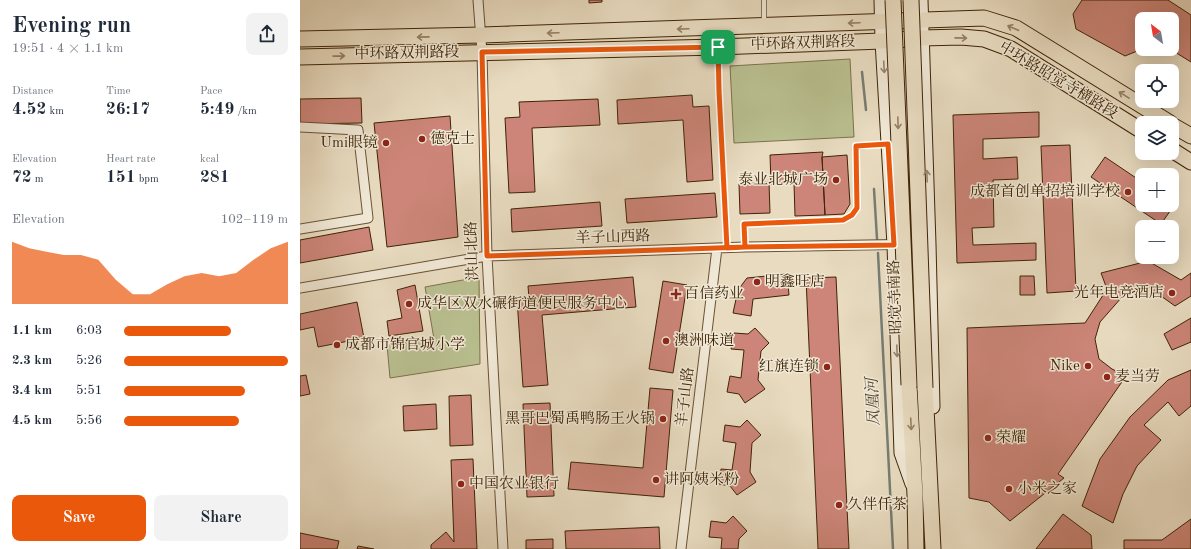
<!DOCTYPE html>
<html lang="en">
<head>
<meta charset="utf-8">
<style>
  body { margin:0; font-family:"Old Standard TT","Noto Serif SC",serif; background:#f2f2f3; color:#1f2937; height:100vh; display:flex; flex-direction:column; font-size:15px; white-space:nowrap }
  * { box-sizing:border-box; margin:0 }
  p { font-size:13px; color:#747a83 }
  .icon { flex:none; width:22px; height:22px; fill:none; stroke:currentColor; stroke-width:2; stroke-linecap:round; stroke-linejoin:round }
  .map { position:relative; flex:1; overflow:hidden }
  .panel { display:flex; flex-direction:column; background:#fff; width:300px }
  .panel>* { flex:none }
  .needle { width:26px; rotate:329deg }
  .fabs { position:absolute; left:835px; top:12px; display:grid; gap:8px }
  .fabs a { display:grid; place-items:center; width:44px; height:44px; border-radius:8px; background:#fff; box-shadow:0 4px 16px #0002; font-size:20px }
  .pin { position:absolute; display:grid; place-items:center; width:34px; height:34px; color:#fff; margin:-17px; border-radius:8px; box-shadow:0 2px 6px #0006 }
  .round { display:grid; place-items:center; flex:none; width:42px; height:42px; border-radius:8px; background:#f2f2f3 }
  .summary { display:flex; align-items:center; justify-content:space-between; height:68px; padding:0 12px }
  h1 { font-size:22px; font-weight:700; line-height:30px }
  .figures { display:grid; grid-template-columns:repeat(3,1fr); gap:6px; height:68px; padding:4px 12px }
  .figures div { display:grid; align-content:center }
  .figures b { font-size:17px; font-weight:700 }
  .figures small { font-size:11px; font-weight:400 }
  .figures p { font-size:11px }
  .chart { height:112px; padding:8px 12px }
  .chart p { display:flex; justify-content:space-between }
  .chart svg { width:100%; height:72px; margin-top:4px; fill:#ea580c; opacity:.7 }
  .primary-button { display:flex; gap:8px; margin-top:auto; padding:8px 12px }
  .primary-button a { flex:1; height:46px; border-radius:8px; background:#ea580c; color:#fff; font-size:16px; font-weight:700; line-height:46px; text-align:center }
  .primary-button a+a { background:#f2f2f3; color:#1f2937 }
  ul { padding:0 12px; list-style:none; font-size:13px }
  li { display:grid; grid-template-columns:64px 48px 1fr; align-items:center; height:30px }
  li i { height:10px; border-radius:5px; background:#ea580c }
  main { display:flex; flex:1; min-height:0 }
  .map>svg:first-child { display:block }
  .green { fill:#b9bf90; stroke:#7c724a }
  .lines { fill:none; stroke-linecap:round; stroke-linejoin:round }
  .stream { stroke:#767d73; stroke-width:2.5 }
  .building { fill:#cc8578; stroke:#3f2405 }
  .lane-casing { stroke:#695234; stroke-width:6 }
  .street-casing { stroke:#695234; stroke-width:11 }
  .secondary-casing { stroke:#3f2405; stroke-width:15 }
  .primary-casing { stroke:#3f2405; stroke-width:17 }
  .lane { stroke:#f0e8d6; stroke-width:4.5 }
  .street { stroke:#f0e8d6; stroke-width:9 }
  .secondary { stroke:#f0e8d6; stroke-width:13 }
  .primary { stroke:#e8dbc0; stroke-width:15 }
  .primary-bridge-casing { stroke:#3f2405; stroke-width:17; stroke-linecap:butt }
  .primary-bridge { stroke:#e8dbc0; stroke-width:15 }
  .oneway { stroke:#948062 }
  .oneway2 { stroke:#98866e }
  .route-casing { stroke:#fff; stroke-width:8 }
  .route { stroke:#ea580c; stroke-width:5 }
  .poi-dot { fill:#8f2418; stroke:#f0e8d6; stroke-width:1.5 }
  .labels { text-anchor:middle; dominant-baseline:central; stroke-width:3; stroke-linejoin:round; paint-order:stroke }
  .street-label { font-size:15px; fill:#3f2405; stroke:#f0e8d6 }
  .poi-label { font-size:15px; fill:#3f2405; stroke:#f0e8d6; text-anchor:start }
  .water-label { font-size:16px; font-style:italic; fill:#564933; stroke:#f0e8d6 }
</style>
</head>
<body>
<main>
<section class="panel">
<div class="summary"><div><h1>Evening run</h1><p>19:51 · 4 × 1.1 km</p></div><a class="round"><svg class="icon" aria-label="share" viewBox="0 0 24 24"><path d="M12 15V3M7 8l5-5 5 5M5 13v7h14v-7"/></svg></a></div>
<div class="figures">
<div><p>Distance</p><b>4.52<small> km</small></b></div>
<div><p>Time</p><b>26:17</b></div>
<div><p>Pace</p><b>5:49<small> /km</small></b></div>
</div>
<div class="figures">
<div><p>Elevation</p><b>72<small> m</small></b></div>
<div><p>Heart rate</p><b>151<small> bpm</small></b></div>
<div><p>kcal</p><b>281</b></div>
</div>
<div class="chart"><p><span>Elevation</span>102–119 m</p>
<svg viewBox="0 0 160 44" preserveAspectRatio="none"><path d="M0 44V6L10 10L20 12L30 14L40 14L50 17L60 29L70 38L80 38L90 32L100 27L110 25L120 27L130 25L140 17L150 10L160 6V44z"/></svg>
</div>
<ul>
<li><b>1.1 km</b>6:03<i style="width:65%"></i></li>
<li><b>2.3 km</b>5:26<i style="width:100%"></i></li>
<li><b>3.4 km</b>5:51<i style="width:74%"></i></li>
<li><b>4.5 km</b>5:56<i style="width:70%"></i></li>
</ul>
<div class="primary-button"><a>Save</a><a>Share</a></div>
</section>
<div class="map">
<svg width="891" height="549" viewBox="0 0 891 549">
  <rect width="100%" height="100%" fill="#e8dbc0"/>
  <filter id="stains"><feTurbulence type="fractalNoise" baseFrequency=".005" numOctaves="4"/><feColorMatrix values="0 0 0 0 .2 0 0 0 0 .09 0 0 0 0 .02 0 0 0 .5 -.17"/></filter>
  <radialGradient id="worn" r=".72"><stop offset=".6" stop-color="#630" stop-opacity="0"/><stop offset="1" stop-color="#630" stop-opacity=".3"/></radialGradient>
  <path class="green" d="M550,59L554,137L434,143L430,66Z
    M179,277L180,364L90,378L87,345L134,339L125,287Z"/>
  <g class="lines">
    <path class="stream" d="M562,72L566,110
      M574,189L577,239
      M578,253L593,549"/>
  </g>
  <path class="building" d="M289,0H302V2L289,3Z
    M782,0H868L891,15V62L870,49H872V19H842V49L825,56L776,29L773,14Z
    M392,95L393,107L409,106L413,180L387,182L383,120L318,124L317,100Z
    M61,98L62,123L0,124V99Z
    M298,99L300,125L232,128L235,192L209,193L205,118L220,117L219,102Z
    M739,112V137L683,139V159L717,157L718,179L693,180L694,227L672,228L673,245L736,243V260L657,263L653,115Z
    M150,116L158,237L87,247L74,123Z
    M770,145L776,291L747,293L741,146Z
    M523,152L522,157L525,215L495,216L494,183L471,184L470,155Z
    M547,155L550,204L544,214L525,215L522,157Z
    M805,157L842,182V205H872V202L875,204L861,224L791,177Z
    M469,182L470,213L440,214L439,184Z
    M415,193L417,217L327,223L325,199Z
    M300,202L302,226L212,232L211,209Z
    M69,227L73,250L0,263V240Z
    M848,261L881,280L891,273V296L875,306L847,286L822,297L800,322L795,339L799,359L812,369L826,376L758,474L764,478L710,521L689,502L669,498L667,328L785,323L807,289L801,273Z
    M487,274L489,295L453,299L451,316L433,313L438,290L447,278Z
    M720,276H734L735,295H720Z
    M333,277L336,307L242,315L248,385L223,387L217,299L229,298L228,286Z
    M536,277L549,549H518L506,278Z
    M363,281L387,285L373,373L349,369Z
    M115,285L123,331L89,336L87,321L102,318L97,290Z
    M57,302L64,338L18,347L14,327L0,330V314Z
    M891,318V342L872,350L864,334Z
    M455,328L469,343L461,351L458,380L465,389L445,403L439,394L427,392L430,376L441,378L444,350L431,349L434,333L448,334Z
    M891,370V406L879,416L868,402L844,425L861,440L837,466L823,494L813,523L782,506L800,459L830,417L868,380Z
    M6,375L10,394L0,396V376Z
    M350,388L373,390L364,497L268,489L271,462L343,468Z
    M171,395L173,445L150,446L149,396Z
    M250,403L254,496L227,497L223,404Z
    M136,404L137,429L104,431L103,406Z
    M447,420L461,435L452,443L450,472L456,482L437,495L430,486L419,484L421,469L432,470L436,443L423,441L425,425L440,427Z
    M173,459L177,549H131V545L146,532L154,542L151,460Z
    M763,514L791,535L792,549H736Z
    M433,516L447,531L439,539L438,549H421L422,538L409,537L411,521L426,523Z
    M891,519V549H824V540H862Z
    M359,527L360,549H266L265,531Z
    M0,533L39,541L37,549H0Z
    M253,539V549H226V540Z
    M58,546L74,549H57Z"/>
  <g class="lines">
    <g class="lane-casing">
      <path id="lane" d="M464,0V22
        M418,49L419,91L427,247
        M445,247V224L543,220L552,215L557,208L556,147L587,144"/>
    </g>
    <g class="street-casing">
      <path id="street" d="M178,0L182,53L187,256L203,549
        M0,127L58,130L68,218L0,229
        M0,288L187,256L445,247L624,244
        M381,549L417,248"/>
    </g>
    <g class="secondary-casing">
      <path id="secondary" d="M581,0L582,41L594,245L601,453L612,484
        M621,0L629,244L633,407"/>
    </g>
    <g class="primary-casing">
      <path id="primary" d="M0,39L182,35L684,18L716,28L870,123
        M0,57L418,47L582,41L622,38L661,37L684,39L711,49L842,131
        M872,125L891,136
        M872,150L891,162
        M609,385L615,495L616,549
        M625,388L633,549"/>
    </g>
    <use href="#lane" class="lane"/>
    <use href="#street" class="street"/>
    <use href="#secondary" class="secondary"/>
    <use href="#primary" class="primary"/>
    <g class="primary-bridge-casing">
      <path id="primary-bridge" d="M593,0L609,385
        M611,0L625,388"/>
    </g>
    <use href="#primary-bridge" class="primary-bridge"/>
  </g>
  <defs><path id="oneway-shaft" d="M-6 0H5M1.5-3L5.5 0L1.5 3" fill="none" stroke-width="1.6" stroke-linecap="round" stroke-linejoin="round"/></defs>
  <g class="oneway">
    <use href="#oneway-shaft" transform="translate(554 23) rotate(178)"/>
    <use href="#oneway-shaft" transform="translate(713 28) rotate(-157)"/>
    <use href="#oneway-shaft" transform="translate(383 29) rotate(178)"/>
    <use href="#oneway-shaft" transform="translate(253 33) rotate(178)"/>
    <use href="#oneway-shaft" transform="translate(123 37) rotate(179)"/>
    <use href="#oneway-shaft" transform="translate(661 38) rotate(1)"/>
    <use href="#oneway-shaft" transform="translate(39 56) rotate(-1)"/>
    <use href="#oneway-shaft" transform="translate(824 95) rotate(-148)"/>
    <use href="#oneway-shaft" transform="translate(598 123) rotate(88)"/>
    <use href="#oneway-shaft" transform="translate(611 424) rotate(87)"/>
  </g>
  <g class="oneway2">
    <use href="#oneway-shaft" transform="translate(584 67) rotate(87)"/>
    <use href="#oneway-shaft" transform="translate(627 176) rotate(-92)"/>
    <use href="#oneway-shaft" transform="translate(597 351) rotate(88)"/>
  </g>
  <g class="lines">
    <g class="route-casing">
      <path id="route" d="M418,47L182,52L187,256L445,247L594,245L588,144L556,146L557,208L552,215L543,220L444,224L445,247L427,248L419,91L418,47"/>
    </g>
    <use href="#route" class="route"/>
  </g>
  <g class="poi-dot">
    <circle cx="122" cy="139" r="4"/>
    <circle cx="86" cy="143" r="4"/>
    <circle cx="536" cy="180" r="4"/>
    <circle cx="828" cy="192" r="4"/>
    <circle cx="457" cy="282" r="4"/>
    <circle cx="872" cy="293" r="4"/>
    <path d="M374 288h4v4h4v4h-4v4h-4v-4h-4v-4h4z"/>
    <circle cx="109" cy="304" r="4"/>
    <circle cx="366" cy="341" r="4"/>
    <circle cx="37" cy="345" r="4"/>
    <circle cx="788" cy="366" r="4"/>
    <circle cx="527" cy="367" r="4"/>
    <circle cx="807" cy="377" r="4"/>
    <circle cx="363" cy="419" r="4"/>
    <circle cx="688" cy="438" r="4"/>
    <circle cx="356" cy="480" r="4"/>
    <circle cx="161" cy="484" r="4"/>
    <circle cx="709" cy="489" r="4"/>
    <circle cx="539" cy="505" r="4"/>
  </g>
  <g class="labels">
    <g class="street-label">
      <text transform="translate(503 44) rotate(-2)">中环路双荆路段</text>
      <text transform="translate(107 54) rotate(-1)">中环路双荆路段</text>
      <text transform="translate(758 81) rotate(31)">中环路昭觉寺横路段</text>
      <text transform="translate(313 238) rotate(-2)">羊子山西路</text>
      <text transform="translate(173 251) rotate(-92)">洪山北路</text>
      <text transform="translate(596 297) rotate(-92)">昭觉寺南路</text>
      <text transform="translate(386 397) rotate(-83)">羊子山路</text>
    </g>
    <g class="poi-label">
      <text x="130" y="139">德克士</text>
      <text x="78" y="143" text-anchor="end">Umi眼镜</text>
      <text x="528" y="180" text-anchor="end">泰业北城广场</text>
      <text x="820" y="192" text-anchor="end">成都首创单招培训学校</text>
      <text x="465" y="282">明鑫旺店</text>
      <text x="864" y="293" text-anchor="end">光年电竞酒店</text>
      <text x="384" y="294">百信药业</text>
      <text x="117" y="304">成华区双水碾街道便民服务中心</text>
      <text x="374" y="341">澳洲味道</text>
      <text x="45" y="345">成都市锦官城小学</text>
      <text x="780" y="366" text-anchor="end">Nike</text>
      <text x="519" y="367" text-anchor="end">红旗连锁</text>
      <text x="815" y="377">麦当劳</text>
      <text x="355" y="419" text-anchor="end">黑哥巴蜀禹鸭肠王火锅</text>
      <text x="696" y="438">荣耀</text>
      <text x="364" y="480">讲阿姨米粉</text>
      <text x="169" y="484">中国农业银行</text>
      <text x="717" y="489">小米之家</text>
      <text x="547" y="505">久伴仟茶</text>
    </g>
    <g class="water-label">
      <text transform="translate(574 402) rotate(-93)">凤凰河</text>
    </g>
  </g>
  <rect width="100%" height="100%" filter="url(#stains)"/>
  <rect width="100%" height="100%" fill="url(#worn)"/>
</svg>
<div class="fabs">
<a><svg class="needle" viewBox="-14 -14 28 28"><path d="M0-13l5 13h-10z" fill="#e53935"/><path d="M0 13l5-13h-10z" fill="#747a83"/></svg></a>
<a><svg class="icon" aria-label="locate" viewBox="0 0 24 24"><circle cx="12" cy="12" r="6"/><path d="M12 2v4M12 18v4M2 12h4M18 12h4"/></svg></a>
<a><svg class="icon" aria-label="layers" viewBox="0 0 24 24"><path d="M12 4l9 5-9 5-9-5zM3 14l9 5 9-5"/></svg></a>
<a>+</a>
<a>−</a>
</div>
<div class="pin" style="left:418px;top:47px;background:#1e9e55"><svg class="icon" aria-label="arrive" viewBox="0 0 24 24"><path d="M6 21V4h12l-3 4 3 4H6"/></svg></div>
</div>
</main>
</body>
</html>
